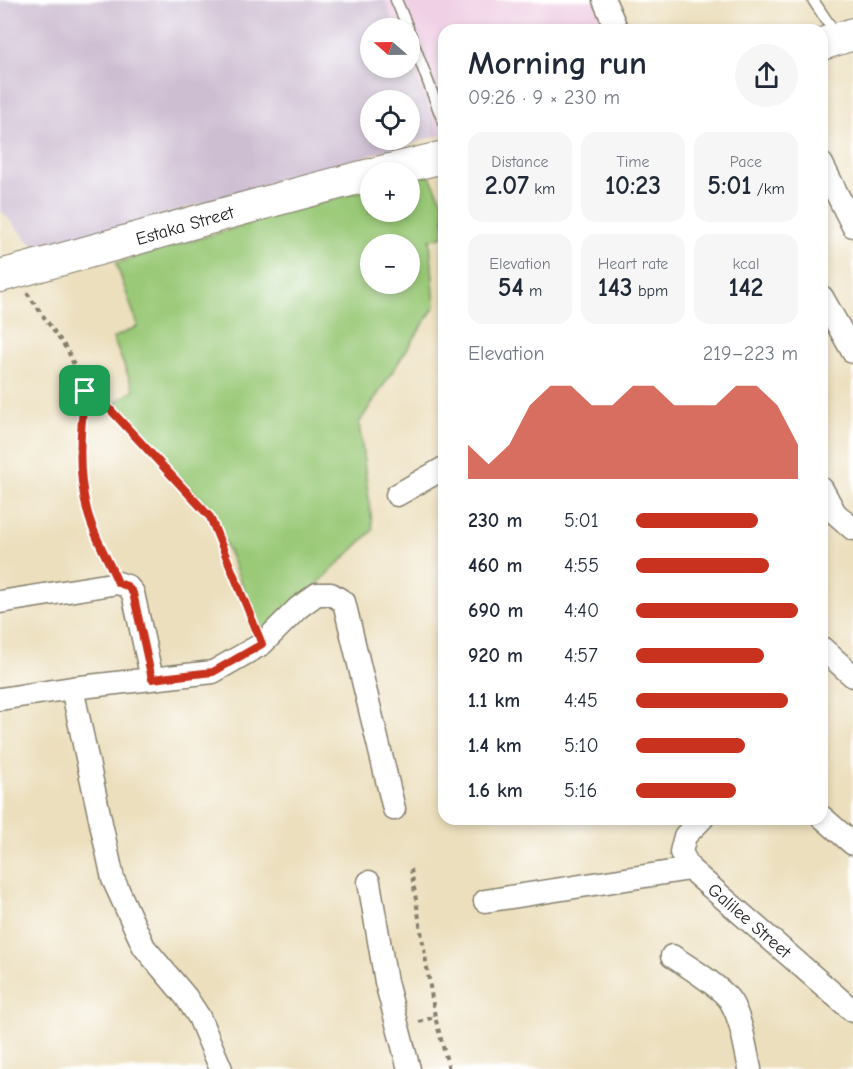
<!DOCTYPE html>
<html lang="en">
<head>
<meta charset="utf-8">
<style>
  body { margin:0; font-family:"Comic Neue",sans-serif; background:#f6f6f7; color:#1f2937; height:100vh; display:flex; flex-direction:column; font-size:22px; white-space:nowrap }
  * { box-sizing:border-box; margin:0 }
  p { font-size:20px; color:#747a83 }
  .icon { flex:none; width:33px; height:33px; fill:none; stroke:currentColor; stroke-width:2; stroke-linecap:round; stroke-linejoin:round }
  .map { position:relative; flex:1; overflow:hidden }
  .sheet { position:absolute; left:438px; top:24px; width:390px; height:801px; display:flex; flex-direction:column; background:#fff; border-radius:18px; box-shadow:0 3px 9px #0003 }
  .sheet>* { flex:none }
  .needle { width:39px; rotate:290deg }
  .controls { position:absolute; left:360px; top:18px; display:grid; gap:12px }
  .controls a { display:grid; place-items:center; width:60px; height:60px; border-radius:50%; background:#fff; box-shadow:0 3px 9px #0003; font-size:30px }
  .pin { position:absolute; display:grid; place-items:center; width:51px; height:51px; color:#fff; margin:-26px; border-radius:12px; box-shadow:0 3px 9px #0006 }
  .round { display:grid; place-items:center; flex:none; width:63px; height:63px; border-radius:32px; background:#f6f6f7 }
  .head { display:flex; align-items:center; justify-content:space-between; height:102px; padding:0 30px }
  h1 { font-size:33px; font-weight:700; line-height:45px }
  .metrics { display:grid; grid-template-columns:repeat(3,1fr); gap:9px; height:102px; padding:6px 30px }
  .metrics div { display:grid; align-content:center; border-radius:15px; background:#f6f6f7; text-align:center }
  .metrics b { font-size:26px; font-weight:700 }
  .metrics small { font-size:16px; font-weight:400 }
  .metrics p { font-size:16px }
  .chart { height:168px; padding:12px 30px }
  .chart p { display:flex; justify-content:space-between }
  .chart svg { width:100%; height:108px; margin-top:6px; fill:#c8321e; opacity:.7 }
  ul { padding:0 30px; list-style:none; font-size:20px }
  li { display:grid; grid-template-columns:96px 72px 1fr; align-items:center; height:45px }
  li i { height:15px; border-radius:8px; background:#c8321e }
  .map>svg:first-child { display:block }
  .built { fill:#f0d0e5 }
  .industrial { fill:#cebed2; fill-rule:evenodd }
  .green { fill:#9ac977; stroke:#5b724a; stroke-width:1.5; fill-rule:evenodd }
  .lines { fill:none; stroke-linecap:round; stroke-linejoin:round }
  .lane-casing { stroke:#847e6c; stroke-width:13 }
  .street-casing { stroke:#847e6c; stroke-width:25 }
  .secondary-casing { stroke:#847e6c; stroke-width:34 }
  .path { stroke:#847e6c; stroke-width:4; stroke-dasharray:4.5 4.5; stroke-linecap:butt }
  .lane { stroke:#fff; stroke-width:10 }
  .street { stroke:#fff; stroke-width:22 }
  .secondary { stroke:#fff; stroke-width:32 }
  .route-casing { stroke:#fff; stroke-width:12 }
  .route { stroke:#c8321e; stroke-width:8 }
  .labels { text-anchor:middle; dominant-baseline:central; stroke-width:4.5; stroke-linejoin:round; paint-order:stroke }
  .street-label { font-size:18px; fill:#1c1c1c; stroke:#fff }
</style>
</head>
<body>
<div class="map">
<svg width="853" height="1069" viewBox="0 0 853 1069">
  <rect width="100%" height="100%" fill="#fff"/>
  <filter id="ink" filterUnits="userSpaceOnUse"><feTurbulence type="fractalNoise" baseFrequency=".0167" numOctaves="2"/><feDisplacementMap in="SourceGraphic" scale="12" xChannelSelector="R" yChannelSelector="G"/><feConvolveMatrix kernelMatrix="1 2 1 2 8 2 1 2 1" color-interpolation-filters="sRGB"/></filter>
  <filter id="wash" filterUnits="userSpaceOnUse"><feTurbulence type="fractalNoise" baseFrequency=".008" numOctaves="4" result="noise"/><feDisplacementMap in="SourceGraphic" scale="24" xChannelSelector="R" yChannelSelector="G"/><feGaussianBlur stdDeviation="1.35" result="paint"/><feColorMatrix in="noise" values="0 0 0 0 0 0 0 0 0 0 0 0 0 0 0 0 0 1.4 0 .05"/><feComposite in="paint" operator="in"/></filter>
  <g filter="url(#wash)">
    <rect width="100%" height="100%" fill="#ecdfbd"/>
    <path class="built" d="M385,0H594L607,30H444V134L440,135L410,61V28H396Z"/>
    <path class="industrial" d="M0,0H385L396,28H370V68H410V61L440,135L38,251L0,210ZM370,100H410V140H370Z"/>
    <path class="green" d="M427,171L444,204V236L430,240L435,306L359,423L373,530L263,637L213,513L112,405L134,390L113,338L138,326L116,263L370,188V212H410V176ZM370,244H410V284H370Z"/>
  </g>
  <g filter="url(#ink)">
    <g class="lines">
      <g class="lane-casing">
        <path id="lane" d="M396,0L408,28
          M813,0L837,36
          M410,34L444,124"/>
      </g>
      <g class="street-casing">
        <path id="street" d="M604,0L617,30
          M822,164L853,226
          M822,297L853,352
          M822,489L835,513L853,529
          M397,495L444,468
          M0,602L118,583L127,586L133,593L152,679
          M822,648L853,676
          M72,688L113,879L144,947L186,997L199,1017L221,1069
          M0,699L72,688L213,672L262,644L298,608L317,594H331L344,602L394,809
          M822,817L853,844
          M702,819L685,836L681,852L690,869L853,1011
          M369,882L386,982L409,1069
          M485,901L690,869
          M672,956C687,966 722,987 731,1002C742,1021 745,1047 750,1069"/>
      </g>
      <g class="secondary-casing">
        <path id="secondary" d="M822,44L853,34
          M381,172L444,157
          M0,276C124,243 246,206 370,175"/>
      </g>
      <path class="path" d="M27,293L68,351L85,391L107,407L210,517L254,625
        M85,391C80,431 75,473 88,513C93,530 103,548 110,565
        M411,869L435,1017L449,1069
        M419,1022L434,1017"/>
      <use href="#lane" class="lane"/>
      <use href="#street" class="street"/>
      <use href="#secondary" class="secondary"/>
    </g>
  </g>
  <g class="lines" filter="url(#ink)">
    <g class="route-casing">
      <path id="route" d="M85,391L107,406L210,517L262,644L213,672L152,679L133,593L127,586L118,583C108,559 93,535 87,510C77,470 80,432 85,391Z"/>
    </g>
    <use href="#route" class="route"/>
  </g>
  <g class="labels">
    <g class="street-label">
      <text transform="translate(185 226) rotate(-16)">Estaka Street</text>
      <text transform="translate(749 921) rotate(41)">Galilee Street</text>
    </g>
  </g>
</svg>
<div class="controls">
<a><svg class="needle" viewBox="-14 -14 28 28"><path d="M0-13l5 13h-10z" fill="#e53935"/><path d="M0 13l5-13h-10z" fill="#747a83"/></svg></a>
<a><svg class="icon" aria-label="locate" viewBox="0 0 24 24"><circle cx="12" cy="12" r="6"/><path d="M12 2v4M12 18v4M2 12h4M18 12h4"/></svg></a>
<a>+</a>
<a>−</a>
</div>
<div class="pin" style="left:85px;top:391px;background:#1e9e55"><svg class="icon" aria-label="arrive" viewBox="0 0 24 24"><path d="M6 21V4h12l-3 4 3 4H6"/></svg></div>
<section class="sheet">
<div class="head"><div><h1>Morning run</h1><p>09:26 · 9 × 230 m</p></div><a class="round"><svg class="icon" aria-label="share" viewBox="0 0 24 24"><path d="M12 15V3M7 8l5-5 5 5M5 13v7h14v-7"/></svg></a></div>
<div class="metrics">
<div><p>Distance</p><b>2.07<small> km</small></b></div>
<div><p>Time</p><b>10:23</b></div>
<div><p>Pace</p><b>5:01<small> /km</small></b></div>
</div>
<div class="metrics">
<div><p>Elevation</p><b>54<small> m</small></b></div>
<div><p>Heart rate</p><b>143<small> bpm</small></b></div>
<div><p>kcal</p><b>142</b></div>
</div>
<div class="chart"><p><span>Elevation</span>219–223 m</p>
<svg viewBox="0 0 160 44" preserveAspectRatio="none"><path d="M0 44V30L10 38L20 30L30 14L40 6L50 6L60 14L70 14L80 6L90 6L100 14L110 14L120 14L130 6L140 6L150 14L160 30V44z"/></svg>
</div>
<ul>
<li><b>230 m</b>5:01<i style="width:75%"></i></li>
<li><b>460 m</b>4:55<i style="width:82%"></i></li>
<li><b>690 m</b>4:40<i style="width:100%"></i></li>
<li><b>920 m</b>4:57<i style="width:79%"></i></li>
<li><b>1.1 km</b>4:45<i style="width:94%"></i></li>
<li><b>1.4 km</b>5:10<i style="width:67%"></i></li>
<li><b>1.6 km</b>5:16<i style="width:62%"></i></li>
</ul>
</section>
</div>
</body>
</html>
